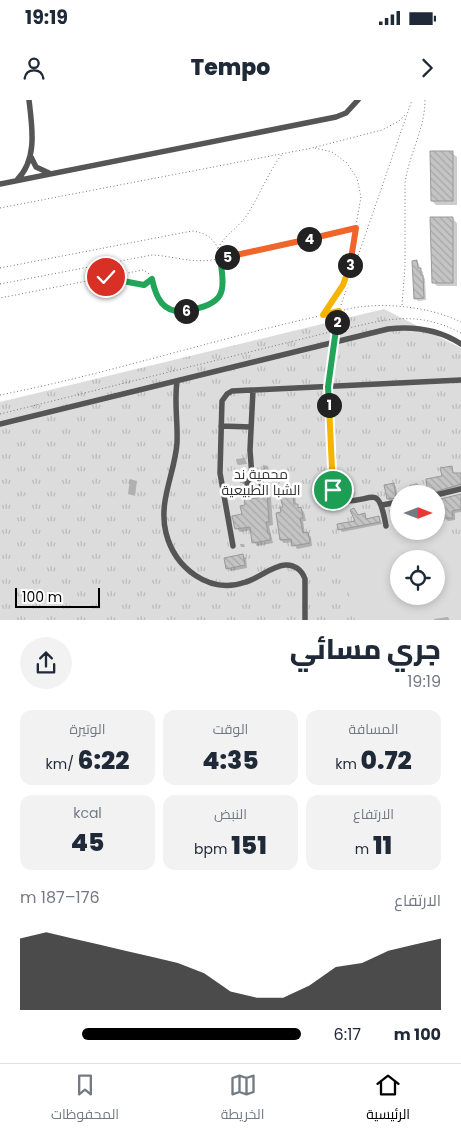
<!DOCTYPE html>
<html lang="ar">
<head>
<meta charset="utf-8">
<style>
  body { margin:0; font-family:Poppins,Cairo,sans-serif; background:#f2f2f3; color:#1f2937; direction:rtl; height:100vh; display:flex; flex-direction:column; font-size:19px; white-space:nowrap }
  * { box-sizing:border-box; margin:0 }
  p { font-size:16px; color:#747a83 }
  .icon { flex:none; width:28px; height:28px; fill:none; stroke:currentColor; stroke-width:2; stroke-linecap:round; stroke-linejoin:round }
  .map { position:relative; height:520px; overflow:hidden; direction:ltr }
  .details { display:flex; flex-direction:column; background:#fff; flex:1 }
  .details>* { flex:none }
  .needle { width:32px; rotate:90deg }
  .controls { position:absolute; left:390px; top:385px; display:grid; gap:10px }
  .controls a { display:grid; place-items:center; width:55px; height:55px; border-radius:50%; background:#fff; box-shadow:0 2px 8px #0003; font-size:25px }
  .scale { position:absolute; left:15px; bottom:12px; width:85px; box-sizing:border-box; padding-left:5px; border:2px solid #000; border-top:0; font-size:14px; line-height:18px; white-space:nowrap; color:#000; -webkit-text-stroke:4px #fff; paint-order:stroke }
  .pin { position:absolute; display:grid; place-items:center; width:42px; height:42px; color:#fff; margin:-21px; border:2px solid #fff; border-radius:50%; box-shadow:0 1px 5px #0007 }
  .km { position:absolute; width:25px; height:25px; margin:-12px; border-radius:50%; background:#222; color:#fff; font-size:14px; line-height:25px; text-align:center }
  .round { display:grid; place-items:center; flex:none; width:52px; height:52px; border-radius:26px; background:#f2f2f3 }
  .summary { display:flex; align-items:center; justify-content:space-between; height:85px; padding:0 20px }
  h1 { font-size:28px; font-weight:800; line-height:38px }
  .figures { display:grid; grid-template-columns:repeat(3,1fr); gap:8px; height:85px; padding:5px 20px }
  .figures div { display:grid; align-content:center; border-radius:12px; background:#f2f2f3; text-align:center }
  .figures b { font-size:25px; font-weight:800 }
  .figures small { font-size:14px; font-weight:400 }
  .figures p { font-size:14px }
  .chart { height:140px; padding:10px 20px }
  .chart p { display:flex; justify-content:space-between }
  .chart svg { width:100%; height:90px; margin-top:5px; fill:#000; opacity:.7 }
  ul { padding:0 20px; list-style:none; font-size:16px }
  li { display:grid; grid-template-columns:80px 60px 1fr; align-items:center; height:38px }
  li i { height:12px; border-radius:6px; background:#000 }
  .status { display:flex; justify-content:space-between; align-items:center; height:35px; padding:0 25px; background:#fff; direction:ltr }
  .status svg { height:14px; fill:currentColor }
  header { display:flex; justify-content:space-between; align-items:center; height:65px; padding:0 20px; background:#fff; font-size:22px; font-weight:800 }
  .menu { display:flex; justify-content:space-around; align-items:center; height:70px; border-top:1px solid #e0e1e3; background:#fff; font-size:14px; color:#747a83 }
  .menu a { display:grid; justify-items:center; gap:2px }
  .menu .selected { color:#000 }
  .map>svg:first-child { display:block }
  .park { fill:url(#park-tufts); fill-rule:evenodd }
  .garden { fill:#dcdcdc; fill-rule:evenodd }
  .shadow { fill:#0003 }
  .building { fill:url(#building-back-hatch); stroke:#999 }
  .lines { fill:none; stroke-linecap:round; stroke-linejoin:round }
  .path { stroke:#777; stroke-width:1; stroke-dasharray:1 2.5; stroke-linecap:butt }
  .minor { stroke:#555; stroke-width:5.5 }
  .split-1-casing { stroke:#fff; stroke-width:10 }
  .split-2-casing { stroke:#fff; stroke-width:10 }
  .split-3-casing { stroke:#fff; stroke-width:10 }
  .split-4-casing { stroke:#fff; stroke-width:10 }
  .split-5-casing { stroke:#fff; stroke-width:10 }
  .split-6-casing { stroke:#fff; stroke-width:10 }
  .split-7-casing { stroke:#fff; stroke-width:10 }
  .split-8-casing { stroke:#fff; stroke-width:10 }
  .split-1 { stroke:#f5b400; stroke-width:6 }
  .split-2 { stroke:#22a559; stroke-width:6 }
  .split-3 { stroke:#f5b400; stroke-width:6 }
  .split-4 { stroke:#f0652b; stroke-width:6 }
  .split-5 { stroke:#f0652b; stroke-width:6 }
  .split-6 { stroke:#22a559; stroke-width:6 }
  .split-7 { stroke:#22a559; stroke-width:6 }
  .split-8 { stroke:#f5b400; stroke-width:6 }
  .labels { text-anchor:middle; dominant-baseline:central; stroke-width:5; stroke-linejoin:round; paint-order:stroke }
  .park-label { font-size:14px; fill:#333; stroke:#fff }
</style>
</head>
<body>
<div class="status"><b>19:19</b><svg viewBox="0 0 49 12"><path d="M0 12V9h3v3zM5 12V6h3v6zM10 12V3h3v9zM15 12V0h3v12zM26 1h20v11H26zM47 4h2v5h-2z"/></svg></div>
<header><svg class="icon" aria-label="forward" viewBox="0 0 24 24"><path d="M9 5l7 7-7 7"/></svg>Tempo<svg class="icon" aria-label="person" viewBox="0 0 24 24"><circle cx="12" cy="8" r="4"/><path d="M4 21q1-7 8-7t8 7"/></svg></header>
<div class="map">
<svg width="461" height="521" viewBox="0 0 461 521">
  <defs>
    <pattern id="park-tufts" width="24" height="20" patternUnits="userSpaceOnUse" patternTransform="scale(1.25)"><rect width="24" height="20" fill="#dcdcdc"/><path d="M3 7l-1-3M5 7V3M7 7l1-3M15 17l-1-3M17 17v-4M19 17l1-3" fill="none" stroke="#bbb"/></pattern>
    <pattern id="building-back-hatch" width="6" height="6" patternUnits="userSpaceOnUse" patternTransform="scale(1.25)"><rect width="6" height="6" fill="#c4c4c4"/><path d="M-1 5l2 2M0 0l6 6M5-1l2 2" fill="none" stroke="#a7a7a7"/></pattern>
  </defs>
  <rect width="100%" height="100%" fill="#fff"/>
  <path class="park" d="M384,209L461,248V520H0V302ZM399,394H436V431H399ZM399,459H436V496H399Z"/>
  <path class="garden" d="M382,417L385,429L399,427V431H432L435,437L461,434V520H355L337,425ZM399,459H436V496H399Z"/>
  <path class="shadow" d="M452,53L457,57V105H436L432,101Z
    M453,119L457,123V186H437L433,182Z
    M417,162L419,164L420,169L423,172V176L425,179L426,200L418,201L415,198Z
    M245,358L247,364L239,365L237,364L236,359Z
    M263,365L268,366L270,380H268L262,373Z
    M451,368L455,374H461V388L436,394H429Z
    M240,374H244L246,376L244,384L240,383Z
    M130,379L137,381L135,396L128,394Z
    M417,383L420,386V394H410L409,385Z
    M393,384L396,387L398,400L391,402L388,399Z
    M291,389L295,393L296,405L304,412L306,421H303L305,434L307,433L311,437L312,446L297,449L293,442L284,443L281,440L283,413Z
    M267,394L271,398L273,425L269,426L273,443L257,446L254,442L252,430L240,432L236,428L250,400L265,397Z
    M461,395V412L455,413V420L448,421L445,418V413L436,415V401Z
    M399,407V421L393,422L391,419L389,410Z
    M354,409L359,416L364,415L367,420L379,417L382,424L342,432L340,429L357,422Z
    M240,444H244L245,447H241Z
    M243,456L246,458L247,468L231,471L228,468Z
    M448,517L450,521H435L434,519Z"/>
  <path class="building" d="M430,51H453V101H431Z
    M430,117H453V183H432Z
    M417,160L418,168H421V175H423L424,198L414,199L412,161Z
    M452,366L453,373H461V384L428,394L426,379L442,376L440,368Z
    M394,383L396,398L387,399L384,385Z
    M292,388L294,404H298V408L301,407L303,418H300L303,433L308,432L310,443L292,446L291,439L280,440L276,413L281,412L280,407H283L278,390Z
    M267,393L269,422H266L268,434H270V440L252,443L250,427L235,429L232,416L242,414L240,406L245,405L244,398L250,399L261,397V395H265Z
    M461,394V409L452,411L453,418H444V411L436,412V400Z
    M354,408L358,415L365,413L366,419L379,416L380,422L338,430L337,424L355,421L350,410Z
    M243,454L245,465L226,469L224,458Z"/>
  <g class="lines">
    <path class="path" d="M315,48L332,52L347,63L357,78L361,97L347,176L324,214
      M0,108L312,48L382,30L399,21L406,14
      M218,148C226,134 238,128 247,115C260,95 268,72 283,53
      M0,168L192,131C201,132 209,135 215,143C221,152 226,185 220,195C210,213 171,218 159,201C154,193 153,183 151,175L143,170L0,198
      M106,178L144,185L152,179
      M0,184L152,155C172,156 191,163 212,160L356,128
      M341,205L412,0
      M402,205L405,167V83C409,54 425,29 425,0
      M344,210C378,201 429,206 461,222
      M341,230C386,219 417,210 461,233
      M0,295C112,273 221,237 333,213
      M0,314L330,232"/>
    <path class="minor" d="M31,57L36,67L49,73
      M17,80C38,59 32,27 29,0
      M0,84L336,17L346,13L358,0
      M339,211L333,242L328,287L333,394L338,400L341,401C374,403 378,381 386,426
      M177,282C174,302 178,322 177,343C175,373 158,401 166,433C175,468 209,495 246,482C259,478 272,466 285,465C294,464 302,470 305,479V521
      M0,324L388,229C414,226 438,229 461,244
      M221,326L251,327
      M252,377L250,350L253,290
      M422,389L423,394
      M248,394L247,382L252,377L260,379L263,391
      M436,395L461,389
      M382,405L399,402
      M233,446L220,373L222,301L227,294L232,291L461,280"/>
  </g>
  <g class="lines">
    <g class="split-1-casing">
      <path id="split-1" d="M329,305L333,390"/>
    </g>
    <g class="split-2-casing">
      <path id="split-2" d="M329,305L328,287L337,222"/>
    </g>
    <g class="split-3-casing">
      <path id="split-3" d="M337,222L339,211L323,215L343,185L350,165"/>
    </g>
    <g class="split-4-casing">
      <path id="split-4" d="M309,139L356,128L350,165"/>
    </g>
    <g class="split-5-casing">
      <path id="split-5" d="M227,157L309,139"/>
    </g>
    <g class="split-6-casing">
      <path id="split-6" d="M186,211C224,203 226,196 220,158L227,157"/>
    </g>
    <g class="split-7-casing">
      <path id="split-7" d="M123,181L144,185L152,179C156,198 163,214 186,211"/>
    </g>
    <g class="split-8-casing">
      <path id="split-8" d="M106,177L123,181"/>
    </g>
    <use href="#split-1" class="split-1"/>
    <use href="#split-2" class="split-2"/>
    <use href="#split-3" class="split-3"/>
    <use href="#split-4" class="split-4"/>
    <use href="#split-5" class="split-5"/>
    <use href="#split-6" class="split-6"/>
    <use href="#split-7" class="split-7"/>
    <use href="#split-8" class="split-8"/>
  </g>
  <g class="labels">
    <g class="park-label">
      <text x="261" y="374">محمية ند<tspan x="261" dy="16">الشبا الطبيعية</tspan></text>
    </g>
  </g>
</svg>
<div class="controls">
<a><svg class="needle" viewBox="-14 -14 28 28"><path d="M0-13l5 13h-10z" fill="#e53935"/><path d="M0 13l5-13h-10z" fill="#747a83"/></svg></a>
<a><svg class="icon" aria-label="locate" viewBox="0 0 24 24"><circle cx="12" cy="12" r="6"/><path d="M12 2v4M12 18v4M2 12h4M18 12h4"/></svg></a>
</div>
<div class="scale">100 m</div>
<div class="pin" style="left:333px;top:390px;background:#1e9e55"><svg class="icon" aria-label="arrive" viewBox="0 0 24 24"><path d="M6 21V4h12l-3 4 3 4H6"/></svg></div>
<div class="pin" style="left:106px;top:177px;background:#d93025"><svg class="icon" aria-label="check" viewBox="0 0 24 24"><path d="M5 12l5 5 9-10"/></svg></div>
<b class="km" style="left:329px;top:305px">1</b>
<b class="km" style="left:337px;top:222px">2</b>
<b class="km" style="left:350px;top:165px">3</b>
<b class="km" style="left:309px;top:139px">4</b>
<b class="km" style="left:227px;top:157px">5</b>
<b class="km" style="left:186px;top:211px">6</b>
</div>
<section class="details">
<div class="summary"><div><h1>جري مسائي</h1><p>19:19</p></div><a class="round"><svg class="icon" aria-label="share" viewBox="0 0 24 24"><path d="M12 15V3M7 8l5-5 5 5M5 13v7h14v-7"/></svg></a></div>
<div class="figures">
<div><p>المسافة</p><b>0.72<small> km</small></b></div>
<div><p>الوقت</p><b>4:35</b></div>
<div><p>الوتيرة</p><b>6:22<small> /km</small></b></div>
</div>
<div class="figures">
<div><p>الارتفاع</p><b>11<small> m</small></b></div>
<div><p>النبض</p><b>151<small> bpm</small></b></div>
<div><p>kcal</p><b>45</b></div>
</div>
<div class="chart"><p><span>الارتفاع</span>176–187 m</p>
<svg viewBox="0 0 160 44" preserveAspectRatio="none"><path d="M0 44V9L10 6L20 9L30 12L40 15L50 18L60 21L70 26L80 35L90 38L100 38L110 32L120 23L130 21L140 15L150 12L160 9V44z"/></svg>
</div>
<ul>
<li><b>100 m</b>6:17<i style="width:78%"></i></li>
</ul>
</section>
<nav class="menu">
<a class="selected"><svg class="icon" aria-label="home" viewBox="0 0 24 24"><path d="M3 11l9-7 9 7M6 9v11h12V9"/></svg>الرئيسية</a>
<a><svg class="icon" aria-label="map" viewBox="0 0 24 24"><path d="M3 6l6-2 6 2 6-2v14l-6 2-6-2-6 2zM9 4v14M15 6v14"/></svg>الخريطة</a>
<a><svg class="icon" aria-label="saved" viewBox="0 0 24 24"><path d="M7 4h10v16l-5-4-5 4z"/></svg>المحفوظات</a>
</nav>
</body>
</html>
